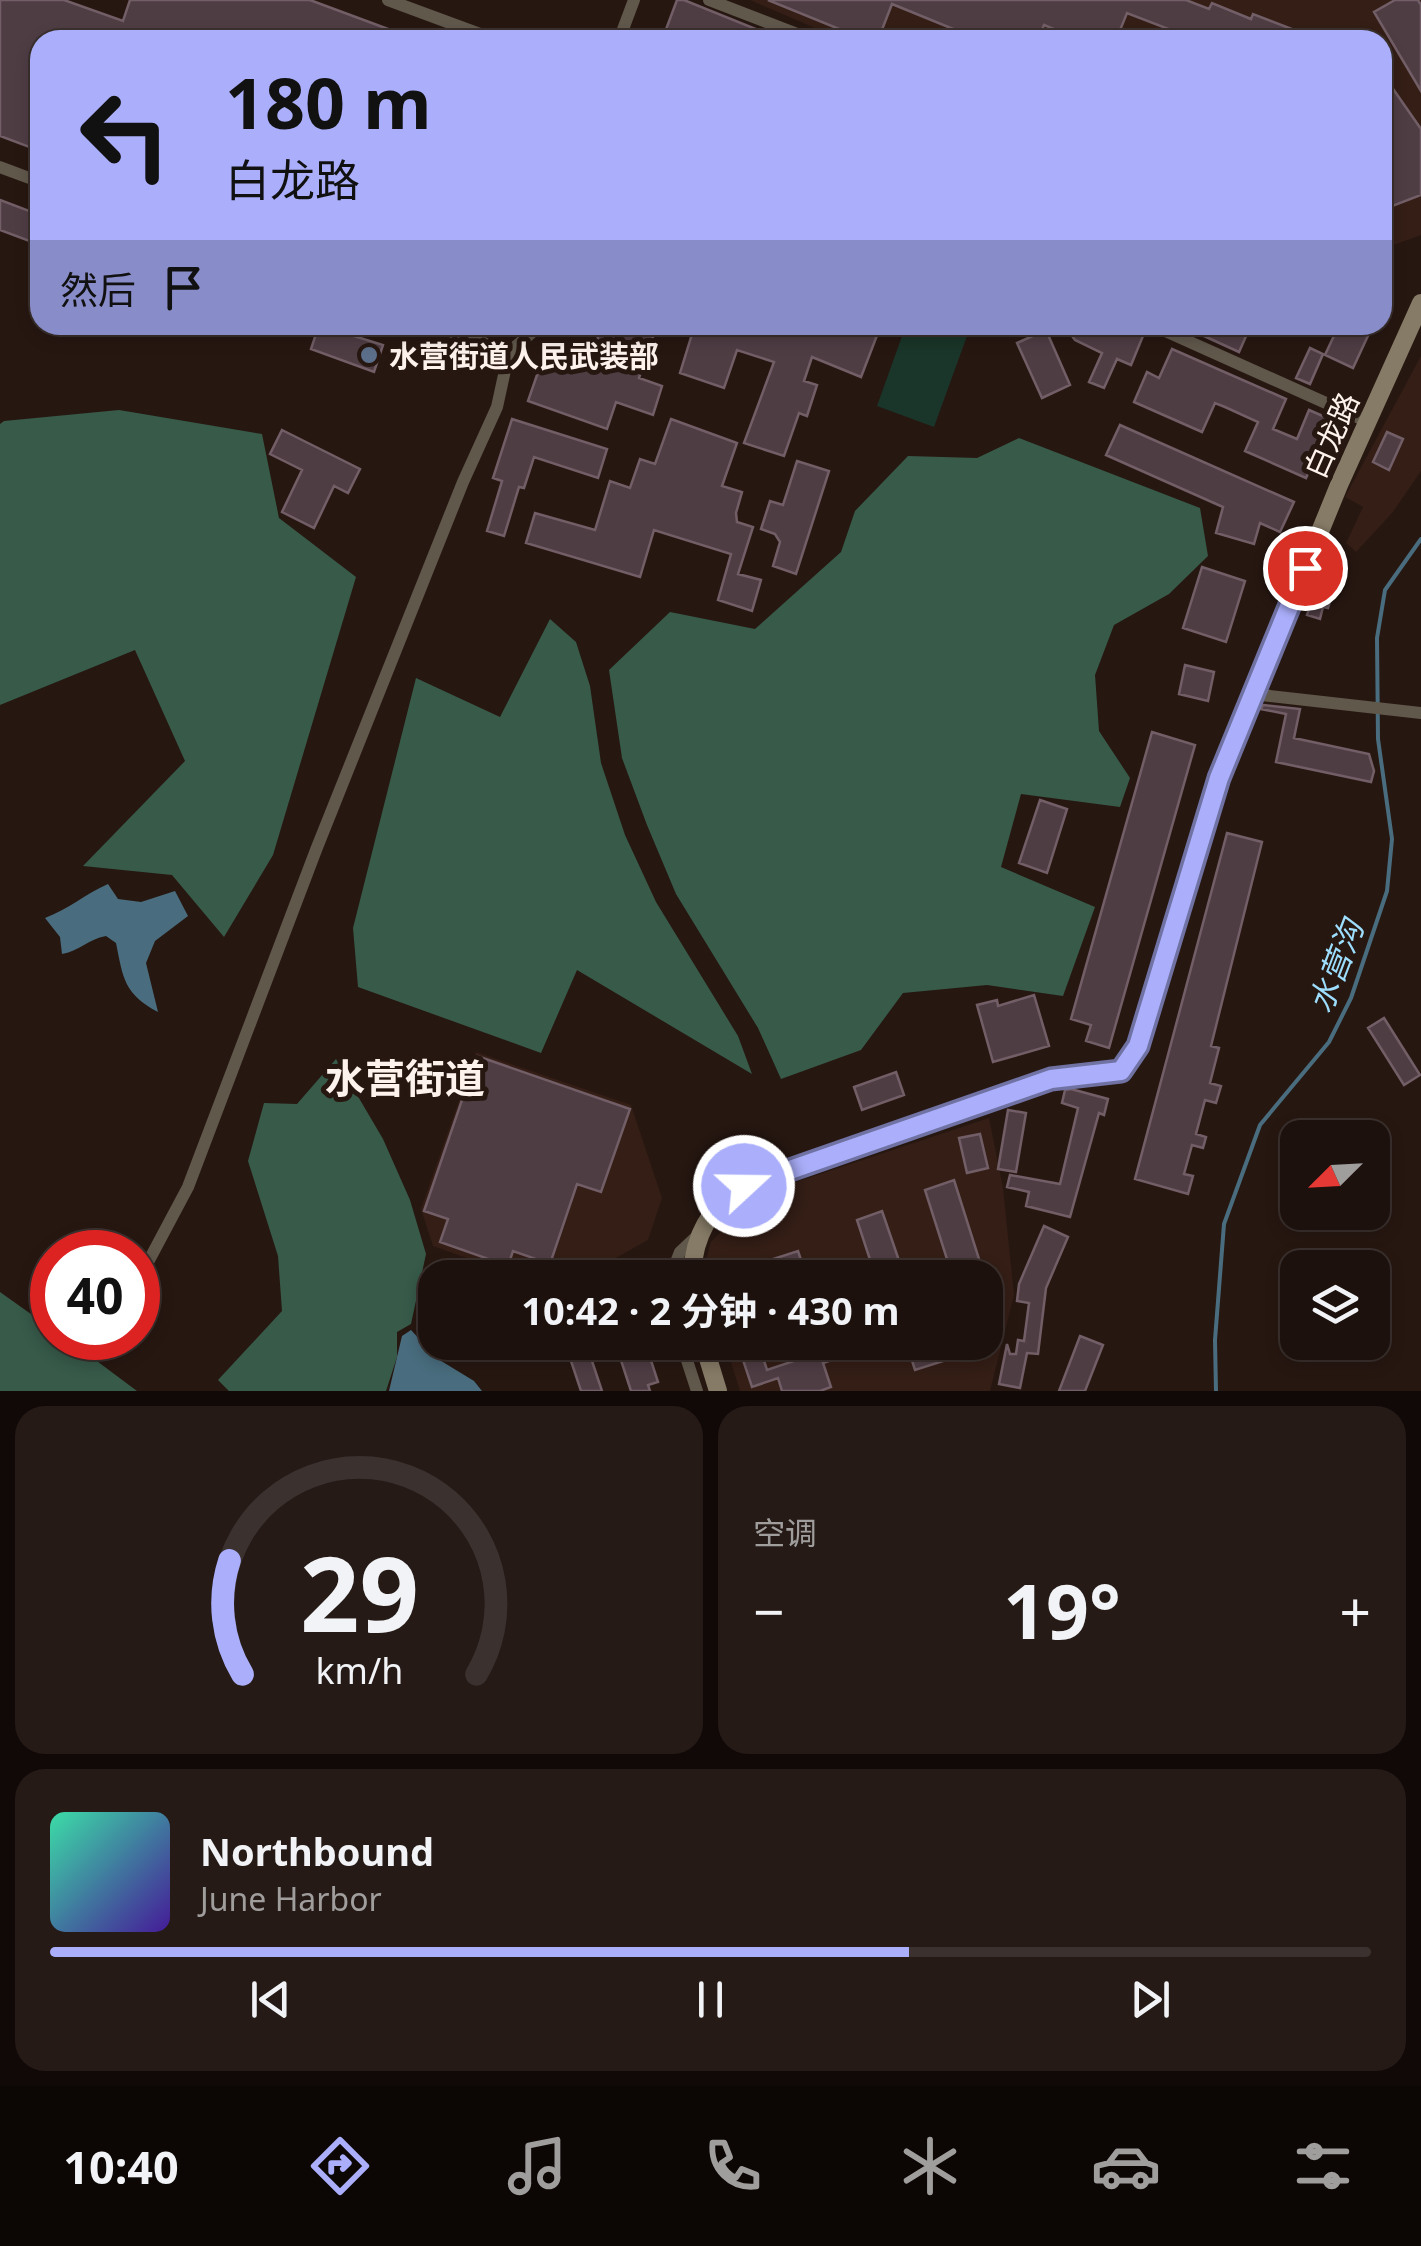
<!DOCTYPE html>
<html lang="zh">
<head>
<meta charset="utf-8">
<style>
  body { margin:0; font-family:"Noto Sans","Noto Sans SC",sans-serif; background:#251a16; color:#f1f3f6; height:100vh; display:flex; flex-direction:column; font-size:38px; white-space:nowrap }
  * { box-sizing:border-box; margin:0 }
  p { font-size:32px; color:#a09d9d }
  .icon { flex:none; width:55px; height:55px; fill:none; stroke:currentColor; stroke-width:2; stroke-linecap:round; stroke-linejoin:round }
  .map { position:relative; height:1391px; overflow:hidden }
  .side { display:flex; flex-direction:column; gap:15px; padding:15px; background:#100907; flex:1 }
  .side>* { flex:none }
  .top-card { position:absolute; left:30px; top:30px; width:1362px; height:305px; border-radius:30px; box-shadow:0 5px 15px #0003,0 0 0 2px #3b312e; background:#abaffb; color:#111; overflow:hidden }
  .needle { width:65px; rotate:246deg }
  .tools { position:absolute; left:1280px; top:1120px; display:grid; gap:20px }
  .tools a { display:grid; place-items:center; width:110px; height:110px; border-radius:20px; background:#1d110d; box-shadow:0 5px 15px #0003,0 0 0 2px #3b312e; font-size:50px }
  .speed { position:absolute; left:30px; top:1230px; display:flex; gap:20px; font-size:50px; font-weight:700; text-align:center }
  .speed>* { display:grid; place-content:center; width:130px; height:130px; border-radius:50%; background:#1d110d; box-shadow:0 5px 15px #0003,0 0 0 2px #3b312e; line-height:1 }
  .speed .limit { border:15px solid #d22; background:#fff; color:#111 }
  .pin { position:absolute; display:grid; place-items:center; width:85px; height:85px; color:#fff; margin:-42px; border:5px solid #fff; border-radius:50%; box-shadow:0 2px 10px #0007 }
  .me { position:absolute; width:110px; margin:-55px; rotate:69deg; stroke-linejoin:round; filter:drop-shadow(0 0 8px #0008) }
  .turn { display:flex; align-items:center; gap:35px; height:210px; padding:0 30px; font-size:45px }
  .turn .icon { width:130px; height:130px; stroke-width:2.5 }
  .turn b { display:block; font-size:70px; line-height:85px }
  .then { display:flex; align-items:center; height:95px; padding:0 30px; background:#0003; gap:20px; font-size:38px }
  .big { font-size:75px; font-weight:700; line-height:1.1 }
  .side .tile { flex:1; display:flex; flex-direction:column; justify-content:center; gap:15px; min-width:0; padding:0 35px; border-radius:30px; background:#251a16 }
  .side .dial { align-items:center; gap:0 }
  .dial svg { height:260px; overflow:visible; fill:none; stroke:#3b312e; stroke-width:7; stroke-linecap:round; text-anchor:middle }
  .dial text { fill:#f1f3f6; stroke:none }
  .song { display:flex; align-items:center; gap:30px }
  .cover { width:120px; height:120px; border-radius:15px; background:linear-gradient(135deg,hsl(160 70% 55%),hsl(260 70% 35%)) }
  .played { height:10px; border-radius:5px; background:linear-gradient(90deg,#abaffb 65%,#3b312e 65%) }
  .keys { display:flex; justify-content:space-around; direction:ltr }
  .heat { display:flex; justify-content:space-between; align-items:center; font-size:55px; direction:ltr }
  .side .tiles { flex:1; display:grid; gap:15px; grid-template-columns:1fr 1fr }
  .tile:last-child { grid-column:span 2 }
  .trip { position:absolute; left:418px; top:1260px; width:585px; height:100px; border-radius:30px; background:#1d110d; box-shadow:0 5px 15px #0003,0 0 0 2px #3b312e; font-weight:700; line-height:100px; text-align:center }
  .dock { display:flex; height:160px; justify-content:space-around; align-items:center; background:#0c0705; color:#a09d9d }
  .dock .icon { width:70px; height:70px }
  .dock .on { color:#abaffb }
  .dock b { font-size:45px; color:#f1f3f6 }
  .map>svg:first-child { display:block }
</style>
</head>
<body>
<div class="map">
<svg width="1421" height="1391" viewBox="0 0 1421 1391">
  <rect width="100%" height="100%" fill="#271711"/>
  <path fill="#341e16" d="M750,0H1421V235L1383,249L1382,40H843Z
    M1421,356V471L1393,512L1356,552L1346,543L1363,507L1345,497Z
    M476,1052L631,1105L662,1198L648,1240L614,1259L515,1275L433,1246L421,1209Z
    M989,1118L1003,1188L1014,1295L990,1391H740L725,1343L985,1342V1278H705L703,1270L711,1242L740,1212L787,1185Z"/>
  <path fill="#1a3529" d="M906,325H971L934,427L877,406Z"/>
  <path fill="#375a49" d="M119,410L262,434L279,518L356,577L273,855L224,937L172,875L83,866L185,761L135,650L0,705V424L4,421Z
    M1019,438L1200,508L1208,556L1169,594L1114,625L1095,675L1099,731L1130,778L1120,807L1021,794L1001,867L1095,907L1063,996L987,985L903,993L861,1050L781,1079L758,1028L676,894L647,825L622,758L609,670L670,612L755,629L841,552L855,511L908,456L977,458Z
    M550,619L576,642L590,686L601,763L625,835L656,902L738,1036L752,1074L577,970L541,1053L358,987L353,928L416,678L500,717Z
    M336,1059L383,1139L410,1200L426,1254L411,1324L397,1332V1357L386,1391H229L218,1380L282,1311L278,1256L248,1161L264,1103L297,1104Z
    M0,1292L52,1329V1338H66L137,1391H0Z"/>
  <path fill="#496d7e" d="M108,884L118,899L141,902L175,891L188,916L155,941L146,963L158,1012C124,994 123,978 116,943L106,936C88,939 80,951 62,954L60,937L45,918C69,909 85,894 108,884Z
    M411,1330L438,1359L474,1381L482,1391H389L402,1336Z"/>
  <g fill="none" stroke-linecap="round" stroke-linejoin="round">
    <path stroke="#496d7e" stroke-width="4" d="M1216,1391L1215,1340L1224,1224L1260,1125L1329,1042L1351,998L1387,891L1392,839L1378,739L1377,638L1385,590L1421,539"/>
  </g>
  <path fill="#4f3d44" stroke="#725e66" stroke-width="2.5" d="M0,0H64L123,21L130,0H310L415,39L40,40V151L0,136Z
    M677,0H684L783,40H662Z
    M768,0H1186L1209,9L1212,3L1251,19L1253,14L1297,31L1294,40H1197L1127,13L1116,40H1080L1044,25L1038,40H980L892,4L878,40H866Z
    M1395,0H1418L1421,5V91L1374,12Z
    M1382,73L1421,129V195L1382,210Z
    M0,200L40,215V245L0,230Z
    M319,325L383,345L374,372L311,349Z
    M602,325H657L639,378L662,386L653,415L616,402L607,429L528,401L547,346L590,361Z
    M672,325H881L861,377L812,357L804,381L817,385L807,416L799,413L784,456L744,443L774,362L737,350L724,388L680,373L692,334Z
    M1064,325H1118L1143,336L1131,365L1117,359L1104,388L1089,382L1102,353L1075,340Z
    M1180,325H1251L1239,352Z
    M1339,325H1373L1353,368L1325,355Z
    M1046,330L1070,385L1042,398L1017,343Z
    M1310,348L1323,354L1310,384L1296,378Z
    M1172,349L1286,399L1273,429L1297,439L1309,410L1332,420L1306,478L1245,451L1258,422L1225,407L1215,403L1202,432L1134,402L1147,372L1159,378Z
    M512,419L607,449L598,478L534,457L524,488L519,487L504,536L487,531L502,481L493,478Z
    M671,419L737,443L722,486L742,492L736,513L737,522L753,527L738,574L761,580L752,611L718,600L731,554L654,530L640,577L526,543L535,513L595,530L610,481L630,488L640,459L655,464Z
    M1120,425L1294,502L1280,532L1260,523L1254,544L1216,533L1223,507L1106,455Z
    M282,430L360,469L348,493L334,486L314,528L282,512L302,470L270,454Z
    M1387,432L1403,439L1389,470L1373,462Z
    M797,461L829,471L796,574L773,566L780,542L775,534L761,529L770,501L783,505Z
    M1202,567L1245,581L1226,642L1183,628Z
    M1317,584L1334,589L1328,608L1323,607L1320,619L1307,615Z
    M1185,665L1214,672L1208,701L1179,694Z
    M1263,705L1300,709L1294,738L1369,754L1374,771L1371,782L1276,762L1286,714L1261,709Z
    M1152,732L1195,745L1109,1048L1086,1041L1091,1025L1071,1019Z
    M1040,800L1067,809L1047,873L1019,863Z
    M1227,833L1262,842L1211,1046L1219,1048L1210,1083L1221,1086L1216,1103L1205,1100L1196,1134L1206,1137L1203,1148L1192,1145L1184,1174L1193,1176L1188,1194L1135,1179Z
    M1034,995L1049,1046L993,1062L977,1005L997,1000L998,1006Z
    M1384,1018L1420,1075L1404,1085L1368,1028Z
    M477,1056L630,1109L601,1192L577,1184L550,1264L513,1251L508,1266L440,1242L448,1219L424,1211Z
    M896,1072L904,1095L862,1110L854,1087Z
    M1071,1089L1108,1099L1104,1115L1099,1113L1070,1217L1026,1206L1029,1192L1007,1187L1010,1175L1060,1184L1078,1108L1062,1103L1065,1090Z
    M1008,1110L1026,1113L1016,1172L998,1169Z
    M980,1134L988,1168L967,1173L959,1138Z
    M954,1180L985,1278H953L925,1190Z
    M882,1211L905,1278H876L857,1220Z
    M1044,1226L1068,1237L1046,1288L1038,1354L1027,1353L1020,1388L999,1384L1007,1344L1010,1354H1016L1018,1340L1024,1341L1029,1303L1017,1301L1019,1284Z
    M798,1251L807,1278H776L770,1260Z
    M1080,1336L1103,1345L1085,1391H1059Z
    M615,1342H645L658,1382L648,1385L650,1391H631Z
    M737,1342H758L767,1370L803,1358L798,1342L878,1344L823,1363L831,1387L820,1391H782L778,1378L752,1387Z
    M906,1342H951L956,1357L915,1370Z
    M587,1346L602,1391H581L568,1352Z"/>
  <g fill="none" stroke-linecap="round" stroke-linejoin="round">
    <path stroke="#60584b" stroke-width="12" d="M388,0L496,40
      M709,0L813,40
      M619,40L634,0
      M0,167L40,182
      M433,325L509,352
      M1152,325L1366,421
      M1253,694L1421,713
      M670,1278L680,1252L698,1235
      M138,1281L188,1187L316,850L463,482L497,407L509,352L535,330L536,325
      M681,1342L697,1391"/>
    <path stroke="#867b66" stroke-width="18" d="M692,1278C693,1236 709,1208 744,1186L1051,1079L1121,1071L1138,1045L1219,779L1339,485L1421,303
      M703,1342L718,1391"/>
  </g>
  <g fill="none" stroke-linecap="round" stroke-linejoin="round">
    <defs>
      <path id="route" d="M744,1186L1051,1079L1121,1071L1138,1046L1219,778L1305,568"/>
    </defs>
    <use href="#route" stroke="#6f72a3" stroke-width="25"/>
    <use href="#route" stroke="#abaffb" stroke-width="18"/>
  </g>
  <circle fill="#5c6f8a" stroke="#271711" stroke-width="4" cx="369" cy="355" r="10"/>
  <g text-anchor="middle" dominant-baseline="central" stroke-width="10" stroke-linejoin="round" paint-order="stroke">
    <g font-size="30" font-weight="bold" fill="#fef2ed" stroke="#271711" text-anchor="start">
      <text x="389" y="355">水营街道人民武装部</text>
    </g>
    <g font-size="30" fill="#fef2ed" stroke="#271711">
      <text transform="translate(1331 435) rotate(-66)">白龙路</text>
    </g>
    <g font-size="32" font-style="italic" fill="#9ddefe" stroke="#271711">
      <text transform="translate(1335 966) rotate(-69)">水营沟</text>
    </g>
    <g font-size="40" font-weight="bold" fill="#fef2ed" stroke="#271711">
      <text x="405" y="1077">水营街道</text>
    </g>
  </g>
</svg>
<div class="tools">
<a><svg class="needle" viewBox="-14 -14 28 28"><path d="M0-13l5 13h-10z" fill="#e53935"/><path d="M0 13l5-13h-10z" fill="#a09d9d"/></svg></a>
<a><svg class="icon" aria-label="layers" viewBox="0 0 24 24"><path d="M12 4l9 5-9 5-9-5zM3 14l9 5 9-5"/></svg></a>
</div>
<div class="speed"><div class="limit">40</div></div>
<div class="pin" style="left:1305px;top:568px;background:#d93025"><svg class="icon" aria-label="arrive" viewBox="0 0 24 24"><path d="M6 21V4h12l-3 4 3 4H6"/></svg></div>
<svg class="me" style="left:744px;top:1186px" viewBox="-20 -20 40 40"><circle r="17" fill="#abaffb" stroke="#fff" stroke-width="3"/><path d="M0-11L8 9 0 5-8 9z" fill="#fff"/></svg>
<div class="trip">10:42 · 2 分钟 · 430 m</div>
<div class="top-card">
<div class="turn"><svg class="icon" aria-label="left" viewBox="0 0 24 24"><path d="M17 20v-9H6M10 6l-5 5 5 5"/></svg><div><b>180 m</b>白龙路</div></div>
<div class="then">然后<svg class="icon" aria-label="arrive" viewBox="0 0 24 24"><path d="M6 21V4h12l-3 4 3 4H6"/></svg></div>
</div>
</div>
<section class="side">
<div class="tiles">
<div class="tile dial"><svg viewBox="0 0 100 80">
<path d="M14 69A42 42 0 1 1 86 69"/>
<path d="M14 69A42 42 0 0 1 10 34" stroke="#abaffb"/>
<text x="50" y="56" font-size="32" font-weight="700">29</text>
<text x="50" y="72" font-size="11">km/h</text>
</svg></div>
<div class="tile"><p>空调</p>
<div class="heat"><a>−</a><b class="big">19°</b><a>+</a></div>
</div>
<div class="tile">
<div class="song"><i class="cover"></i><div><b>Northbound</b><p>June Harbor</p></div></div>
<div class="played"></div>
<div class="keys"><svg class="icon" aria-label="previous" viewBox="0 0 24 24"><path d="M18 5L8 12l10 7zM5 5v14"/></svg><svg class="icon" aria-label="pause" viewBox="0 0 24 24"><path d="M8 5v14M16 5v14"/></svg><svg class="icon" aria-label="next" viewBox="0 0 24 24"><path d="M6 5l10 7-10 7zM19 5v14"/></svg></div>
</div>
</div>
</section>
<nav class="dock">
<b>10:40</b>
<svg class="icon on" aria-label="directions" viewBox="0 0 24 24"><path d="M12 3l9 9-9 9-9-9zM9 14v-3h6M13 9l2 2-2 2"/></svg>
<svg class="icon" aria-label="music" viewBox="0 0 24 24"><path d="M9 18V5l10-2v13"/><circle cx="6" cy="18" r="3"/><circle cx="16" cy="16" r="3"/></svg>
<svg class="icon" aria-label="phone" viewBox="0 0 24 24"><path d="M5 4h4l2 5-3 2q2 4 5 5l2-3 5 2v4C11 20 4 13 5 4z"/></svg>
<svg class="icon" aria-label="climate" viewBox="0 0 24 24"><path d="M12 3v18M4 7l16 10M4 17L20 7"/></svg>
<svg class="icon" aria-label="car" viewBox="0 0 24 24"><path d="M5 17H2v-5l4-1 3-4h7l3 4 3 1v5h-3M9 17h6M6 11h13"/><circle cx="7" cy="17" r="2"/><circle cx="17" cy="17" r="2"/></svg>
<svg class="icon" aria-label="filters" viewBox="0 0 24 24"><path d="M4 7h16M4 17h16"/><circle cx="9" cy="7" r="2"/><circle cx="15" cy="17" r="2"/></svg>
</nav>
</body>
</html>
